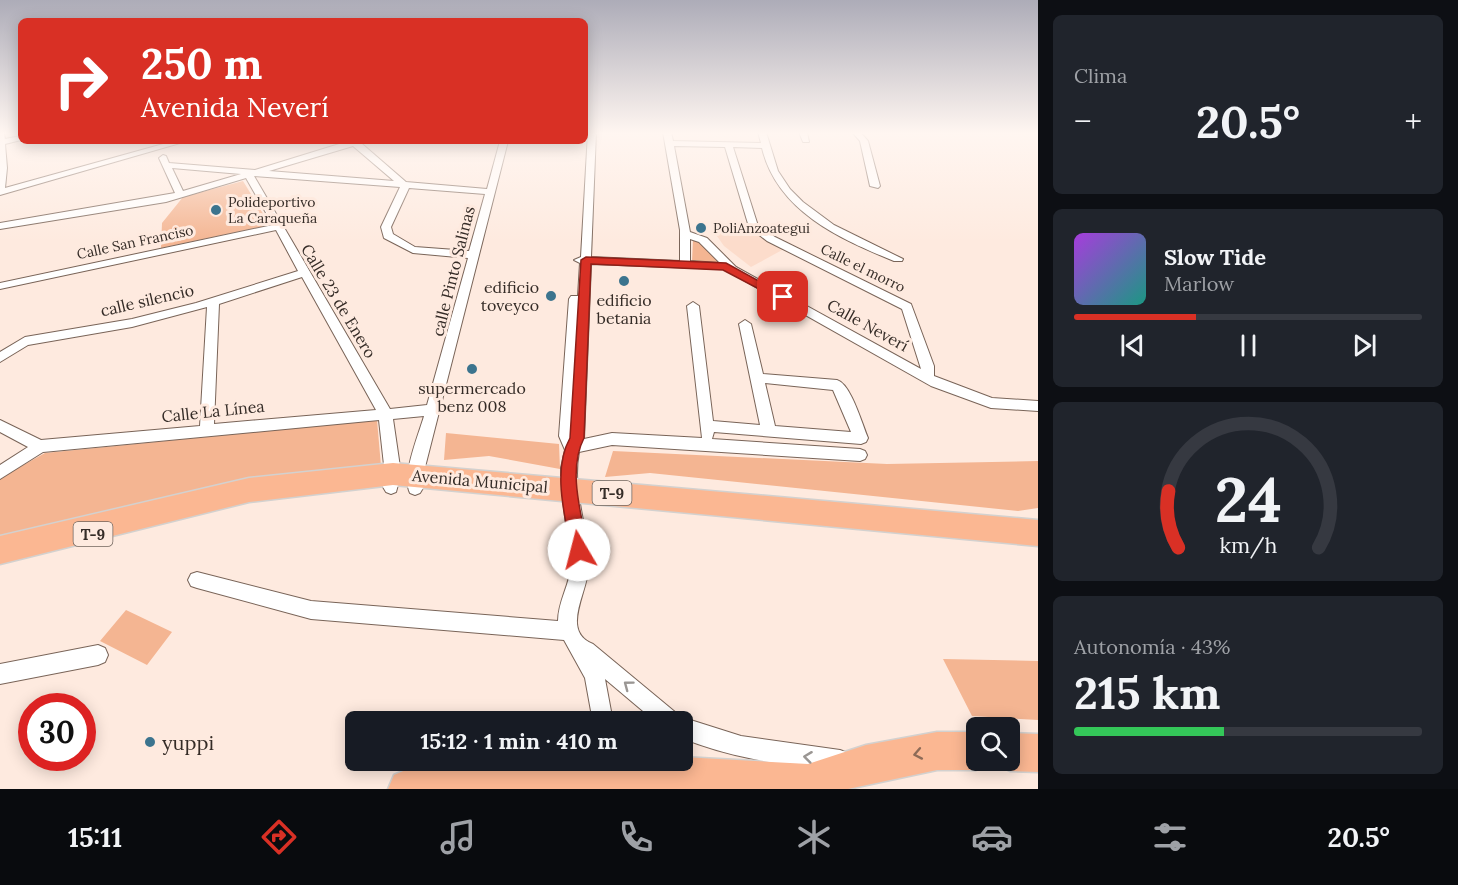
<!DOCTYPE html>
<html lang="es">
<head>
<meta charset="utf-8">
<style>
  body { margin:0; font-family:Lora,serif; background:#20242c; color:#f1f3f6; height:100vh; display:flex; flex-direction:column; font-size:22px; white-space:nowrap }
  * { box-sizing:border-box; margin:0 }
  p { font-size:20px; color:#9ea1a6 }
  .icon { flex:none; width:33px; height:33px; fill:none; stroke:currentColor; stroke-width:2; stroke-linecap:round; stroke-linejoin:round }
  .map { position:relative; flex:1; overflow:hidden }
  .details { display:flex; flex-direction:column; gap:15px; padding:15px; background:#0d0f14; width:420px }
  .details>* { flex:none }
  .guide { position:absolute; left:18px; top:18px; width:570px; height:126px; border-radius:9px; box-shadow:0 3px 15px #0003; background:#d93025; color:#fff; overflow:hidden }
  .tools { position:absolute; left:966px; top:717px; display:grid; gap:12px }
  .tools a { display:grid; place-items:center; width:54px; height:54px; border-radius:9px; background:#171b24; box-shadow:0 3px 15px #0003; font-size:30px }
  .speed { position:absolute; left:18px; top:693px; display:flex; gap:12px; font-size:30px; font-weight:700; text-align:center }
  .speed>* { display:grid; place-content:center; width:78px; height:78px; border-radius:50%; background:#171b24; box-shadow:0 3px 15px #0003; line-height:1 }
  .speed .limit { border:9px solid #d22; background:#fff; color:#111 }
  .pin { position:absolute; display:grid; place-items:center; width:51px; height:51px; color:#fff; margin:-26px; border-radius:12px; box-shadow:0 3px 9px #0006 }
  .me { position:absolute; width:66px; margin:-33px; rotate:352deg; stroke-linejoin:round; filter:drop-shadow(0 0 4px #0008) }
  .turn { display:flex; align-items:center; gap:21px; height:126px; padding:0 24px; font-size:27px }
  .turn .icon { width:78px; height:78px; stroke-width:2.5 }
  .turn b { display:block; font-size:42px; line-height:51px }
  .big { font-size:45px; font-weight:700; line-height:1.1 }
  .details .tile { flex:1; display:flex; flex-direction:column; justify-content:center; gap:9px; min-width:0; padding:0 21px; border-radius:9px; background:#20242c }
  .details .dial { align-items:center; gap:0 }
  .dial svg { height:156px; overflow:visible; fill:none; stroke:#363941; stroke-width:7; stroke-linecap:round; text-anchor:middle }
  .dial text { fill:#f1f3f6; stroke:none }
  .song { display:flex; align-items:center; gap:18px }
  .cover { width:72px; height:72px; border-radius:9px; background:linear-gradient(135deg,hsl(280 70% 55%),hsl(170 70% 35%)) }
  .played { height:6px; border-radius:3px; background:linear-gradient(90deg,#d93025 35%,#363941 35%) }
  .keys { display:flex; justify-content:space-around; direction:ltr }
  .heat { display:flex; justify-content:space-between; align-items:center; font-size:33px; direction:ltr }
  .charge { height:9px; border-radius:4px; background:linear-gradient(90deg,#34c759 43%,#363941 0) }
  .trip { position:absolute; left:345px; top:711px; width:348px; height:60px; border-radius:9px; background:#171b24; box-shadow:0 3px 15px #0003; font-weight:700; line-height:60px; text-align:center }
  .dock { display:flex; height:96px; justify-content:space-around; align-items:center; background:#090b0e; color:#9ea1a6 }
  .dock .icon { width:42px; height:42px }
  .dock .current { color:#d93025 }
  .dock b { font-size:27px; color:#f1f3f6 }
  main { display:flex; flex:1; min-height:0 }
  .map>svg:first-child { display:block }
</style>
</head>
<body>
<main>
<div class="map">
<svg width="1038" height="789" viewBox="0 0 1038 789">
  <rect width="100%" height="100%" fill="#feeadf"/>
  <path fill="#fcdccb" d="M712,229L754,231L784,249L751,267L724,246Z"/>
  <path fill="#f4b592" d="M243,181L270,225L161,248L162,223L183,197Z
    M693,240L706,243L724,263L692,262Z
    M377,420L381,466L0,540V478L45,453Z
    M446,433L559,444L560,469L489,456L444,460Z
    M613,451L887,464L1038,461V508L1018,511L650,473L605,477Z
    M126,610L172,632L147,665L100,641Z
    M943,659L1038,661V720L972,716Z"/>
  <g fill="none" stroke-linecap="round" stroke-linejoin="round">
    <defs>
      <path id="street" d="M0,132H4L5,139L21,136V140L5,144L7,168L5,188L174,141H187L0,195Z
        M588,132H596L591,257L680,261V230L663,132H671L673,141L761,143L758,132H766L778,171L790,189L803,202L834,225L903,259L902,261H894C840,239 777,211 762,148L733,147L758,226L775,237L911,304L934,366V376L992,398L1038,401V411L991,408L931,386L724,269L591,264L584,439L612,433L702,438L687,306L693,302L699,306L713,421L760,425L739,324L745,320L751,324L763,374L837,380C851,384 862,424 868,438L866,442L861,444L714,432L712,439L860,449L865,451L867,455L865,459L860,461L612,445L579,452C571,493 590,529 588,569C588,592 560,631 593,644L681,717L741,736L840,750L848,753L851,761L848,769L840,772C786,765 733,759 682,738V722H656L605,679L613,722H593L585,678L564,640L311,619L197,588L191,586L188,580L191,574L197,572L311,601L558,621C558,601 570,585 571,565L561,484V468L565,450L559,436L569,299L571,296H578L580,263L574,260L581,257ZM674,146L725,147L749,227L767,241L902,309L921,369L736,267L707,238L690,232ZM690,239L699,242L720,263L690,261ZM765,383L833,390L851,432L775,426Z
        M799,132H807L809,142H803Z
        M852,132H860L868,141L880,186L878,188L870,186L860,141Z
        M349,141H364L361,143L406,182L487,189L500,141H508L423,475V488L420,493L415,495L410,493C401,476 419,434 424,416L393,419L401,474L396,492L391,494L386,492L383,487L385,474L379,420L43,452L0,479V465L28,447L0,432V420L41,440L200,426L207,307L132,327L28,345L0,362V352L25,337L132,319L196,303L298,271L276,230L0,289V283L273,225L246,178L166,202L0,229V223L175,193L159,158L163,155L166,156L169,163L255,170ZM353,146L394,181L269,171ZM172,168L241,174L183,191ZM254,176L400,187L381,227L384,238L413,253L468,258L427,405L390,409ZM409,188L485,194L469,251L415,247L393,234L391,227ZM302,277L376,410L214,424L219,304Z
        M98,645L105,648L108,655L105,662L98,665L0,684V664Z"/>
      <path id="highway" d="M393,463L1038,520V546L393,485L249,502L0,564V536L249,478Z
        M937,732H976V760H991L989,764L976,770H937L848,789H388L394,775L408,769L534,760H682V757L808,764L866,745Z
        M1010,733L1038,734V772L1010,771L997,765L995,760H1010Z"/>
    </defs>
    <use href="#street" stroke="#796458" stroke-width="2"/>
    <use href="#highway" stroke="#d3d1cf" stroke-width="3"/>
    <use href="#street" fill="#fff" fill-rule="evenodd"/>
    <use href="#highway" fill="#fbb792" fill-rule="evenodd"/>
  </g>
  <defs><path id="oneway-chevron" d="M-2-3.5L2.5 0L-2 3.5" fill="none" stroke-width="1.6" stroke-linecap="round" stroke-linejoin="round" transform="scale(1.5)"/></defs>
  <g stroke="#9a9693">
    <use href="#oneway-chevron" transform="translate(628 685) rotate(-143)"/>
    <use href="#oneway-chevron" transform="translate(808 757) rotate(-173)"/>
  </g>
  <use stroke="#8e6b57" href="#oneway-chevron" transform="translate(918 754) rotate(169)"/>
  <linearGradient id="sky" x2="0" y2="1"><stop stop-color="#adacb8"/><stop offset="0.55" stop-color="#fff6f1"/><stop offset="1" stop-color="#fff6f1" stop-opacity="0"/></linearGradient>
  <rect width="1038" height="242" fill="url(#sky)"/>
  <path fill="#d93025" stroke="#8d1f18" stroke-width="1.5" d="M586,257L726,263L788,297L778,299L723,270L591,264L584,438C567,471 582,516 588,550L585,556L579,558L573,556L571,550C565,516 552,470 570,438L581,260Z"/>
  <g fill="#3c748e" stroke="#feeadf" stroke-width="2">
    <circle cx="216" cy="210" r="6"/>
    <circle cx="701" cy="228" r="6"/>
    <circle cx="624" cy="281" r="6"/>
    <circle cx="551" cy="296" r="6"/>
    <circle cx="472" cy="369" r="6"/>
    <circle cx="150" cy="742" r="6"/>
  </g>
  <g text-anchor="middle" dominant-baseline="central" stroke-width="6" stroke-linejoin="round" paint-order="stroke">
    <g font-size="14" fill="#352c27" stroke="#feeadf" text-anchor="start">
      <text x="228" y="202">Polideportivo<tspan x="228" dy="16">La Caraqueña</tspan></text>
      <text x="713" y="228">PoliAnzoategui</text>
    </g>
    <g font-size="14" fill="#352c27" stroke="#feeadf">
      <text transform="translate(135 242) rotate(-12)">Calle San Franciso</text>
      <text transform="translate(863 268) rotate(26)">Calle el morro</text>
    </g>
    <g fill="#feeadf" stroke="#71655e" stroke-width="1.5">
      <rect x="592.5" y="481" width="39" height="24" rx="4.5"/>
      <rect x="73.5" y="522" width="39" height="24" rx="4.5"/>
    </g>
    <g font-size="15" font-weight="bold" fill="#352c27">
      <text x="612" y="493">T-9</text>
      <text x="93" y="534">T-9</text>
    </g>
    <g font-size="16" fill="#352c27" stroke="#feeadf">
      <text transform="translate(453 271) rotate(-76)">calle Pinto Salinas</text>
      <text transform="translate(147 300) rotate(-13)">calle silencio</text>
      <text transform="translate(339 301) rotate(59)">Calle 23 de Enero</text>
      <text transform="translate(868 325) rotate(29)">Calle Neverí</text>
      <text transform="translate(213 411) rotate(-6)">Calle La Línea</text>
      <text transform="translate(480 481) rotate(5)">Avenida Municipal</text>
    </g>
    <g font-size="16" fill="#352c27" stroke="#feeadf">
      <text x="539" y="287" text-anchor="end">edificio<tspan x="539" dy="18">toveyco</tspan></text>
      <text x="624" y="300">edificio<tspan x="624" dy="18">betania</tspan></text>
      <text x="472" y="388">supermercado<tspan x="472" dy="18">benz 008</tspan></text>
    </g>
    <g font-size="20" fill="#352c27" stroke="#feeadf" text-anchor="start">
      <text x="162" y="742">yuppi</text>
    </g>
  </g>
</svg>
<div class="tools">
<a><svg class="icon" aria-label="search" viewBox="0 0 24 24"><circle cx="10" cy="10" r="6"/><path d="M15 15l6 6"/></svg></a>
</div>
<div class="speed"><div class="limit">30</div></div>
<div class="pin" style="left:783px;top:297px;background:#d93025"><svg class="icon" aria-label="arrive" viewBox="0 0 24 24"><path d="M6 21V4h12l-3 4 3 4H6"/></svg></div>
<svg class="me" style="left:579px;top:550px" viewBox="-20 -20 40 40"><circle r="19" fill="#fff"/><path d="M0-13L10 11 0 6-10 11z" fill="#d93025"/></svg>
<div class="trip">15:12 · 1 min · 410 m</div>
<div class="guide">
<div class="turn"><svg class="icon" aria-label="right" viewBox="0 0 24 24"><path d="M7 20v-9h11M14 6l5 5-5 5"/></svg><div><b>250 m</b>Avenida Neverí</div></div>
</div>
</div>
<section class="details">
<div class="tile"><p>Clima</p>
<div class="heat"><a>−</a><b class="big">20.5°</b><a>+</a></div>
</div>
<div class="tile">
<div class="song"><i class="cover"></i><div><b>Slow Tide</b><p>Marlow</p></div></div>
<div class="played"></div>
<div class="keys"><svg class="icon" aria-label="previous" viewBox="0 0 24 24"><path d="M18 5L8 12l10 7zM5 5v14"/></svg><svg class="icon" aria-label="pause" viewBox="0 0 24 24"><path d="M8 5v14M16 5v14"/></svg><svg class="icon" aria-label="next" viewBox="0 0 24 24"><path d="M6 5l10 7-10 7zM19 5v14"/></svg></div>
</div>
<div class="tile dial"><svg viewBox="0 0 100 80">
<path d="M14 69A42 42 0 1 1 86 69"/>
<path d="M14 69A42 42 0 0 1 9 40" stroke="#d93025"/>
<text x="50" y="56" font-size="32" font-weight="700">24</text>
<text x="50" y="72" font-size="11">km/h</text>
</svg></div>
<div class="tile"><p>Autonomía · 43%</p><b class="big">215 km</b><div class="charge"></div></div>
</section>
</main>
<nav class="dock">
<b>15:11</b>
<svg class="icon current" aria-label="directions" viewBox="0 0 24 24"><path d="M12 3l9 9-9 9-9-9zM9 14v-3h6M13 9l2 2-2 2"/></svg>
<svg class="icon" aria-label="music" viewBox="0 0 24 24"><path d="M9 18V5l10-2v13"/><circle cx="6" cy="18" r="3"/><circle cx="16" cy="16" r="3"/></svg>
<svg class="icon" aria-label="phone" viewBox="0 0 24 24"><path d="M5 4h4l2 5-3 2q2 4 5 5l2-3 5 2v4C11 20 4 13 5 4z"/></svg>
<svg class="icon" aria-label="climate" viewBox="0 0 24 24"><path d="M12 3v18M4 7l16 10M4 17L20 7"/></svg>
<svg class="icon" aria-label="car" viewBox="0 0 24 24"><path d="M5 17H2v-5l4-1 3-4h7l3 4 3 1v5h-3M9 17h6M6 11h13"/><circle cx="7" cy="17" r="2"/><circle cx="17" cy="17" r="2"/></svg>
<svg class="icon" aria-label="filters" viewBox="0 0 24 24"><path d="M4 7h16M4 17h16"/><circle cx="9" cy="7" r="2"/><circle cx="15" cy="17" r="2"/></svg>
<b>20.5°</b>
</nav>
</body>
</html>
